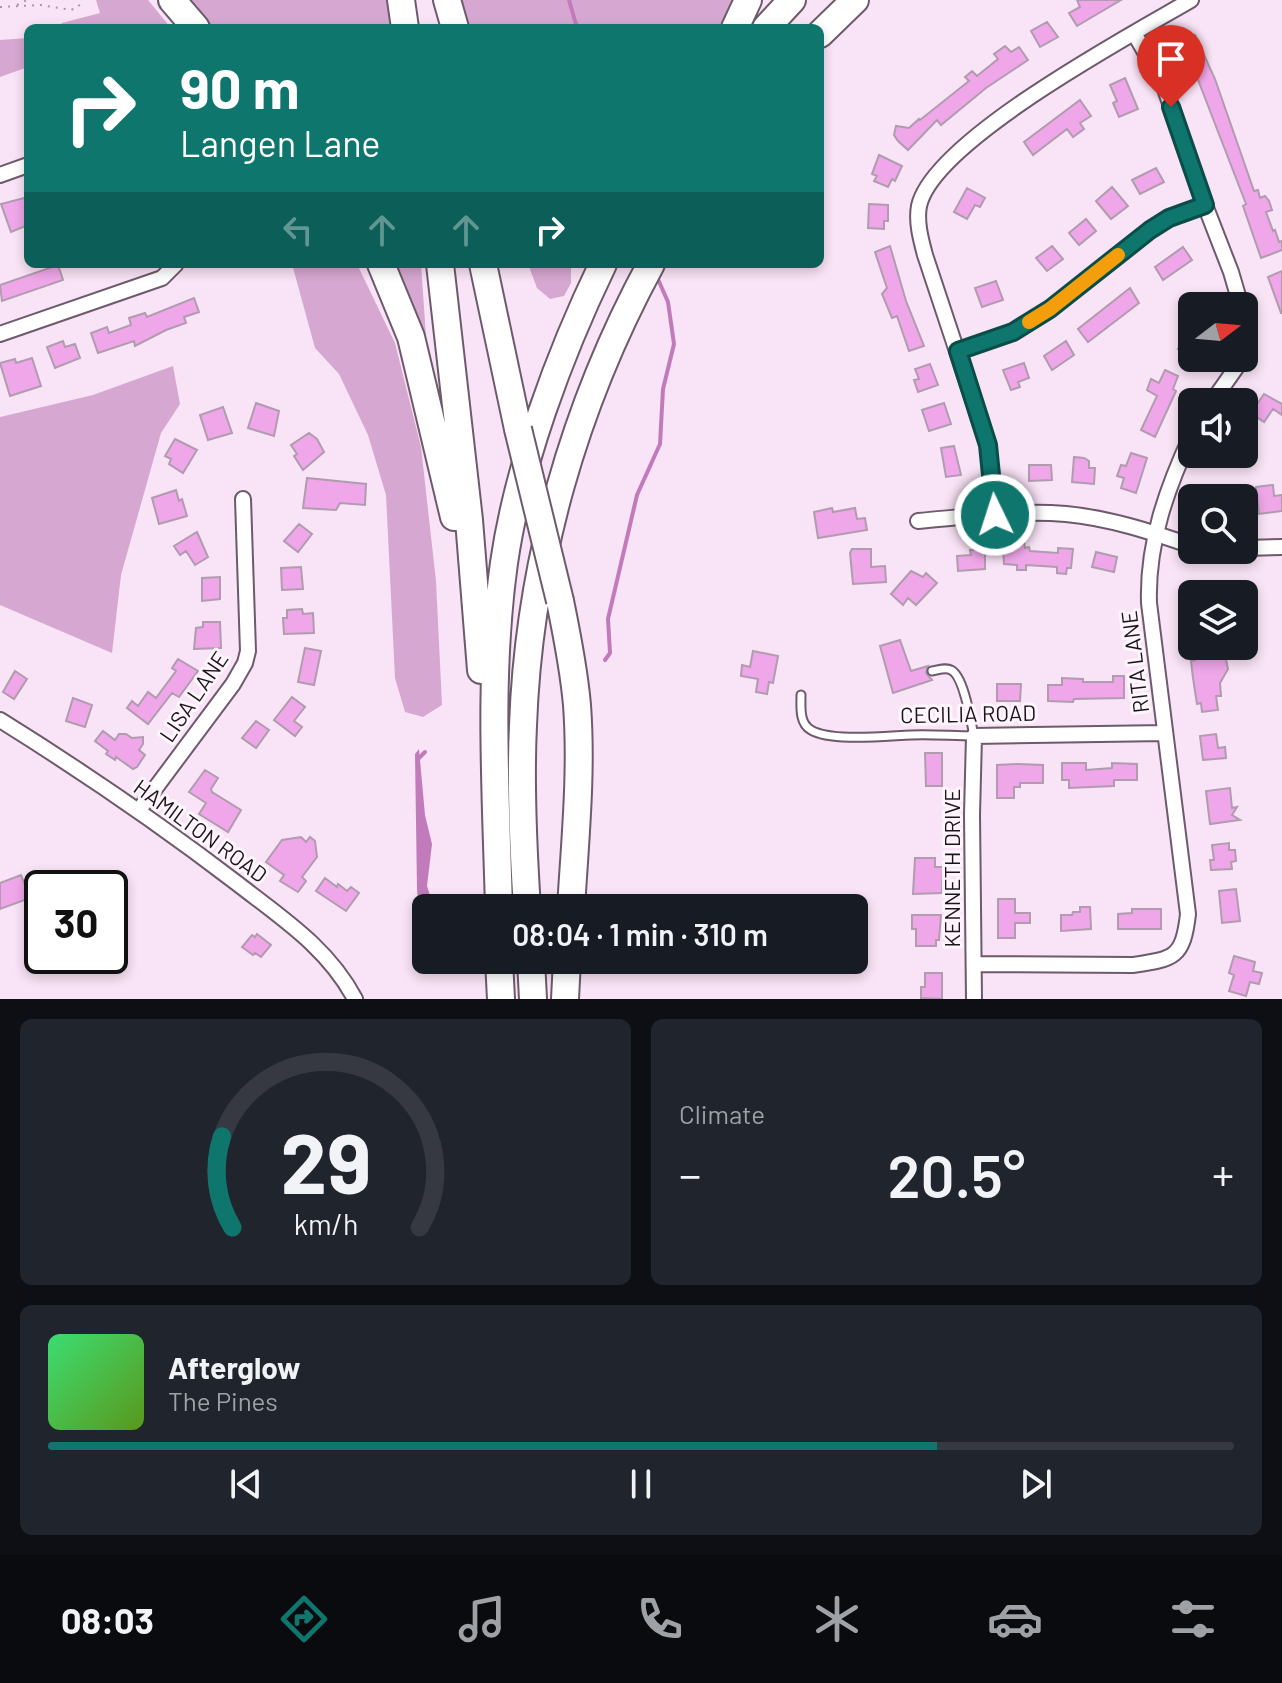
<!DOCTYPE html>
<html lang="en">
<head>
<meta charset="utf-8">
<style>
  body { margin:0; font-family:Barlow,sans-serif; background:#20242c; color:#f1f3f6; height:100vh; display:flex; flex-direction:column; font-size:30px; white-space:nowrap }
  * { box-sizing:border-box; margin:0 }
  p { font-size:26px; color:#9ea1a6 }
  .icon { flex:none; width:44px; height:44px; fill:none; stroke:currentColor; stroke-width:2; stroke-linecap:round; stroke-linejoin:round }
  .map { position:relative; height:999px; overflow:hidden }
  .details { display:flex; flex-direction:column; gap:20px; padding:20px; background:#0d0f14; flex:1 }
  .details>* { flex:none }
  .top-card { position:absolute; left:24px; top:24px; width:800px; height:244px; border-radius:12px; box-shadow:0 4px 12px #0003; background:#0f766e; color:#fff; overflow:hidden }
  .needle { width:52px; rotate:74deg }
  .fabs { position:absolute; left:1178px; top:292px; display:grid; gap:16px }
  .fabs a { display:grid; place-items:center; width:80px; height:80px; border-radius:12px; background:#171b24; box-shadow:0 4px 12px #0003; font-size:40px }
  .speed { position:absolute; left:24px; top:870px; display:flex; gap:16px; font-size:40px; font-weight:700; text-align:center }
  .speed>* { display:grid; place-content:center; width:104px; height:104px; border-radius:50%; background:#171b24; box-shadow:0 4px 12px #0003; line-height:1 }
  .speed .limit { border:4px solid #111; border-radius:12px; background:#fff; color:#111 }
  .pin { position:absolute; display:grid; place-items:center; width:68px; height:68px; color:#fff; margin:-82px -34px; border-radius:50% 50% 50% 0; rotate:-45deg; box-shadow:0 0 8px #0007 }
  .pin .icon { rotate:45deg }
  .me { position:absolute; width:88px; margin:-44px; rotate:356deg; stroke-linejoin:round; filter:drop-shadow(0 0 6px #0008) }
  .turn { display:flex; align-items:center; gap:28px; height:168px; padding:0 24px; font-size:36px }
  .turn .icon { width:104px; height:104px; stroke-width:2.5 }
  .turn b { display:block; font-size:56px; line-height:68px }
  .lanes { display:flex; align-items:center; height:76px; padding:0 24px; background:#0003; justify-content:center; gap:40px; direction:ltr }
  .lanes .off { opacity:.35 }
  .big { font-size:60px; font-weight:600; line-height:1.1 }
  .details .card { flex:1; display:flex; flex-direction:column; justify-content:center; gap:12px; min-width:0; padding:0 28px; border-radius:12px; background:#20242c }
  .details .dial { align-items:center; gap:0 }
  .dial svg { height:208px; overflow:visible; fill:none; stroke:#363941; stroke-width:7; stroke-linecap:round; text-anchor:middle }
  .dial text { fill:#f1f3f6; stroke:none }
  .song { display:flex; align-items:center; gap:24px }
  .cover { width:96px; height:96px; border-radius:12px; background:linear-gradient(135deg,hsl(140 70% 55%),hsl(90 70% 35%)) }
  .played { height:8px; border-radius:4px; background:linear-gradient(90deg,#0f766e 75%,#363941 75%) }
  .keys { display:flex; justify-content:space-around; direction:ltr }
  .heat { display:flex; justify-content:space-between; align-items:center; font-size:44px; direction:ltr }
  .details .tiles { flex:1; display:grid; gap:20px; grid-template-columns:1fr 1fr }
  .card:last-child { grid-column:span 2 }
  .trip { position:absolute; left:412px; top:894px; width:456px; height:80px; border-radius:12px; background:#171b24; box-shadow:0 4px 12px #0003; font-weight:600; line-height:80px; text-align:center }
  .tabs { display:flex; height:128px; justify-content:space-around; align-items:center; background:#090b0e; color:#9ea1a6 }
  .tabs .icon { width:56px; height:56px }
  .tabs .selected { color:#0f766e }
  .tabs b { font-size:36px; color:#f1f3f6 }
  .map>svg:first-child { display:block }
</style>
</head>
<body>
<div class="map">
<svg width="1282" height="999" viewBox="0 0 1282 999">
  <rect width="100%" height="100%" fill="#f9e3f6"/>
  <path fill="#d6a8d1" d="M96,0H148L171,28H57L62,23L100,13Z
    M187,0H390L394,28H209Z
    M456,0H740L726,28H463Z
    M28,38V67L0,77V40Z
    M292,264H357L395,343L421,447L436,581L442,705L423,717L405,712L395,678L386,495L368,435L339,374L315,348Z
    M392,264H421L427,351Z
    M528,264H571V283L564,296L550,299L537,288Z
    M173,366L180,404L161,433L121,575L112,653L0,605V417L93,395Z"/>
  <path fill="#c17bbb" d="M419,749L425,815L432,844L427,886L434,908H426V952L421,936L417,889L415,754Z"/>
  <g fill="none" stroke-linecap="round" stroke-linejoin="round">
    <path stroke="#c17bbb" stroke-width="4" d="M569,0L577,28
      M605,660L610,653L608,619L637,495L660,444L663,389L674,344L668,302L657,277
      M418,759L425,752"/>
  </g>
  <path fill="#efa7e9" stroke="#b09cae" stroke-width="2" d="M1077,0H1121L1077,26L1069,13L1080,7Z
    M1047,22L1058,37L1040,47L1031,31Z
    M1195,35L1215,79L1254,191L1258,190L1260,198L1265,196L1269,201L1272,210L1266,212L1273,231L1275,230L1279,242L1282,241V250L1261,258L1243,206L1246,204L1183,41Z
    M1005,46L1011,52L1019,47L1028,60L986,88L941,125L937,120L908,150L898,141L894,135L896,126L909,128L919,119L920,120L969,81L965,77L972,71L977,76L998,59L994,54Z
    M1125,78L1138,109L1119,117L1113,103L1117,101L1110,85Z
    M1080,100L1091,116L1080,123L1084,129L1073,137L1067,129L1033,155L1024,142Z
    M879,155L902,166L895,181L892,179L888,187L874,181L877,176L872,174Z
    M1156,168L1164,182L1140,194L1132,180Z
    M1112,187L1128,206L1111,219L1096,201Z
    M967,188L985,198L980,207L975,205L967,219L954,212Z
    M28,197V225L11,232L1,204Z
    M869,204L888,205V221H884V229L868,228Z
    M1086,219L1096,231L1079,245L1069,233Z
    M890,246L906,301L924,346L909,351L897,316L892,318L882,294L887,288L875,252Z
    M1052,246L1063,259L1047,271L1036,258Z
    M1183,247L1192,260L1163,280L1155,267Z
    M58,265L63,280L2,301L0,285Z
    M1282,271V313H1281L1268,277Z
    M996,281L1003,300L982,307L975,288Z
    M1130,288L1139,303L1088,342L1078,329Z
    M194,298L199,312L184,317L186,323L166,330L135,346L134,341L98,353L91,333L107,327L109,333L131,325L129,318L145,313L147,317Z
    M1192,311V367L1181,361L1186,352L1178,349L1183,340L1190,338L1181,314Z
    M63,341L65,347L75,344L80,358L55,368L47,347Z
    M1066,341L1074,355L1052,370L1044,356Z
    M32,358L41,386L10,396L0,363L15,359L16,363Z
    M1024,363L1029,378L1018,382L1020,387L1011,390L1003,370Z
    M930,364L938,385L918,392L914,380L919,379L915,369Z
    M1165,370L1178,376L1173,389L1176,391L1155,437L1141,430L1157,396L1147,390L1151,379L1159,383Z
    M1264,394L1282,404V415L1273,409L1264,422L1251,413Z
    M256,403L279,411L274,436L248,428Z
    M944,403L951,424L929,431L922,410Z
    M223,407L232,433L208,440L200,415Z
    M309,433L317,439L324,452L303,470L294,456L297,454L291,445Z
    M175,439L197,450L183,473L169,464L171,459L165,456Z
    M954,446L961,475L946,477L941,448Z
    M1131,453L1147,458L1136,493L1121,488L1124,478L1117,476L1121,465L1126,466Z
    M1074,457L1084,458L1089,461V468H1095L1094,484L1072,482Z
    M1029,465H1051L1052,480L1029,481Z
    M307,478L366,484L365,505L340,503L336,510L303,508Z
    M1273,485L1274,496L1282,495V511L1259,514L1256,487Z
    M176,490L179,501L182,499L187,516L159,524L152,498Z
    M832,508L833,512L855,508L857,519L865,518L867,530L818,538L814,512Z
    M299,524L312,534L298,552L284,541Z
    M197,532L208,557L195,565L186,551L180,555L174,546Z
    M1024,541L1025,548L1029,547L1030,551L1058,553V548L1073,549L1071,568H1067L1066,574L1057,573V567L1026,565V570H1017V565L1004,564L1003,548H1016V542Z
    M852,549H871V567L885,566L886,582L853,584L850,553Z
    M970,550H985V569L958,571L957,556L971,555Z
    M1096,552L1117,557L1114,572L1092,567Z
    M301,567L303,589L282,590L281,568Z
    M911,571L923,577L926,573L937,583L916,605L908,598L903,605L891,594Z
    M220,577V599L202,601V578Z
    M302,609L303,614L313,613L314,633L284,634L283,618H287V610Z
    M203,622H220L221,648L194,649L196,628L203,627Z
    M900,640L911,671L928,666L926,673L932,680L893,693L880,646Z
    M1221,646L1233,658L1226,659L1228,669L1220,683L1221,696H1216L1218,710L1202,712L1201,703L1197,704L1193,678L1191,661L1195,660L1193,647Z
    M305,648L321,651L314,685L298,682Z
    M753,651L778,656L773,683L769,682L767,694L756,692L758,679L741,676L742,665L750,667Z
    M178,659L198,671L179,697L172,693L148,724L127,708L132,701L138,706L148,692L156,698L176,671L172,668Z
    M15,671L27,679L14,699L3,692Z
    M1113,676H1124V698L1074,699L1073,702L1048,701V685H1062V678L1083,679V682H1113Z
    M997,684H1021L1020,701H997Z
    M292,697L305,707L294,721L302,727L295,736L274,720Z
    M73,698L92,705L85,727L66,721Z
    M256,721L269,730L256,748L242,738Z
    M103,731L115,740L119,734H126L132,738L143,737V744L139,750L145,755L137,767L133,769L116,757L115,760L106,754L108,751L95,741Z
    M1216,734L1218,748L1225,747L1226,758L1203,760L1200,736Z
    M925,753H942V786H926Z
    M1062,763H1086V770L1112,768V763L1137,764V780H1114V786L1069,788V780H1062Z
    M1017,764L1043,765V783H1020V787H1014V798H997V765Z
    M205,770L218,778L211,789L212,792L241,810L228,832L199,814L206,803L189,792Z
    M1230,788L1232,808L1237,807L1232,815L1240,820L1210,824L1206,791Z
    M301,837L306,842L310,837L315,841L317,857L302,877L306,881L298,892L280,881L284,875L266,862L282,840Z
    M1229,843V850H1235L1236,861L1231,862L1232,869L1211,870L1210,860H1214L1212,845Z
    M915,858H935V867H943L942,893L913,894Z
    M21,875L30,898L0,909V883Z
    M325,878L337,887L338,884L347,891L351,887L359,893L346,911L316,891Z
    M1236,889L1240,921L1222,923L1219,891Z
    M998,899H1015V913H1030V923H1015V938H998Z
    M1080,907H1090L1091,929L1061,931V915H1072L1073,912H1080Z
    M1132,909H1161V929H1118V914L1132,913Z
    M912,915H941L939,940H936V946H916V929H912Z
    M257,934L271,945L261,957L255,953L253,955L242,947L252,935L255,937Z
    M1234,956L1255,962L1253,971L1262,973L1259,984L1250,982L1246,996L1229,991L1234,975L1229,973Z
    M925,973H942V999L921,998V987H925Z"/>
  <g fill="none" stroke-linecap="round" stroke-linejoin="round">
    <defs>
      <path id="lane" d="M801,695C801,707 799,723 811,730C831,742 886,736 911,735C932,734 953,736 974,736C971,722 964,676 951,670C946,667 938,670 932,671"/>
      <path id="street" d="M1134,33L1163,83L1205,205L1231,272L1241,306
        M0,175L28,165
        M1244,317V342
        M0,334L162,278L176,264
        M958,351L1013,332L1050,309L1150,230L1169,218L1205,205
        M1212,402L1238,365L1240,358
        M995,515L988,445L925,255C921,240 916,222 919,206C933,141 1131,35 1191,0
        M918,521C966,517 1017,510 1066,514C1109,518 1152,532 1192,546
        M1244,548L1282,547
        M0,720C82,771 161,825 238,884C283,919 328,948 355,999
        M139,810L233,684L245,663L248,651L243,499
        M974,964L1133,965C1174,959 1183,958 1188,914L1149,603C1147,543 1167,488 1192,434
        M974,999L972,815L974,736L1165,733"/>
      <path id="highway" d="M172,0L196,28
        M401,0L405,28
        M447,0L455,28
        M735,28L748,0
        M766,28L792,0
        M820,34L855,0
        M381,264L411,337L454,517
        M440,264L469,520L481,670
        M483,264L518,429
        M560,601C567,635 574,670 577,705C582,772 575,841 571,908
        M499,908C496,793 488,677 504,563C518,465 560,353 603,264
        M527,908C523,847 520,786 523,725C529,563 574,406 651,264
        M499,960L501,999
        M531,960L533,999
        M565,999L567,960"/>
    </defs>
    <use href="#lane" stroke="#6d5a6b" stroke-width="11"/>
    <use href="#street" stroke="#6d5a6b" stroke-width="18"/>
    <use href="#highway" stroke="#6d5a6b" stroke-width="30"/>
    <path stroke="#a897a6" stroke-width="2" stroke-dasharray="2 6" stroke-linecap="butt" d="M17,5L27,0
      M0,7L41,5L71,10L78,7L83,0"/>
    <use href="#lane" stroke="#fff" stroke-width="7"/>
    <use href="#street" stroke="#fff" stroke-width="14"/>
    <use href="#highway" stroke="#fff" stroke-width="26"/>
    <defs>
      <path id="highway-bridge" d="M518,429L560,601"/>
    </defs>
    <use href="#highway-bridge" stroke="#6d5a6b" stroke-width="30" stroke-linecap="butt"/>
    <use href="#highway-bridge" stroke="#fff" stroke-width="26"/>
  </g>
  <g fill="none" stroke-linecap="round" stroke-linejoin="round">
    <defs>
      <path id="route" d="M995,515L988,445L958,351L1013,332L1050,309L1150,230L1169,218L1205,205L1171,107"/>
    </defs>
    <use href="#route" stroke="#0a4d48" stroke-width="20"/>
    <use href="#route" stroke="#0f766e" stroke-width="14"/>
    <path stroke="#f59e0b" stroke-width="14" d="M1029,322L1050,309L1118,255"/>
  </g>
  <g text-anchor="middle" dominant-baseline="central" stroke-width="6" stroke-linejoin="round" paint-order="stroke">
    <g font-size="22" fill="#1b141b" stroke="#fef5fd">
      <text transform="translate(1134 662) rotate(-97)">RITA LANE</text>
      <text transform="translate(193 696) rotate(-56)">LISA LANE</text>
      <text transform="translate(968 713) rotate(-1)">CECILIA ROAD</text>
      <text transform="translate(201 830) rotate(36)">HAMILTON ROAD</text>
      <text transform="translate(951 868) rotate(-90)">KENNETH DRIVE</text>
    </g>
  </g>
</svg>
<div class="fabs">
<a><svg class="needle" viewBox="-14 -14 28 28"><path d="M0-13l5 13h-10z" fill="#e53935"/><path d="M0 13l5-13h-10z" fill="#9ea1a6"/></svg></a>
<a><svg class="icon" aria-label="sound" viewBox="0 0 24 24"><path d="M4 9h4l5-4v14l-5-4H4zM17 9q2 3 0 6"/></svg></a>
<a><svg class="icon" aria-label="search" viewBox="0 0 24 24"><circle cx="10" cy="10" r="6"/><path d="M15 15l6 6"/></svg></a>
<a><svg class="icon" aria-label="layers" viewBox="0 0 24 24"><path d="M12 4l9 5-9 5-9-5zM3 14l9 5 9-5"/></svg></a>
</div>
<div class="speed"><div class="limit">30</div></div>
<div class="pin" style="left:1171px;top:107px;background:#d93025"><svg class="icon" aria-label="arrive" viewBox="0 0 24 24"><path d="M6 21V4h12l-3 4 3 4H6"/></svg></div>
<svg class="me" style="left:995px;top:515px" viewBox="-20 -20 40 40"><circle r="17" fill="#0f766e" stroke="#fff" stroke-width="3"/><path d="M0-11L8 9 0 5-8 9z" fill="#fff"/></svg>
<div class="trip">08:04 · 1 min · 310 m</div>
<div class="top-card">
<div class="turn"><svg class="icon" aria-label="right" viewBox="0 0 24 24"><path d="M7 20v-9h11M14 6l5 5-5 5"/></svg><div><b>90 m</b>Langen Lane</div></div>
<div class="lanes"><svg class="icon off" aria-label="left" viewBox="0 0 24 24"><path d="M17 20v-9H6M10 6l-5 5 5 5"/></svg><svg class="icon off" aria-label="ahead" viewBox="0 0 24 24"><path d="M12 20V5M6 11l6-6 6 6"/></svg><svg class="icon off" aria-label="ahead" viewBox="0 0 24 24"><path d="M12 20V5M6 11l6-6 6 6"/></svg><svg class="icon" aria-label="right" viewBox="0 0 24 24"><path d="M7 20v-9h11M14 6l5 5-5 5"/></svg></div>
</div>
</div>
<section class="details">
<div class="tiles">
<div class="card dial"><svg viewBox="0 0 100 80">
<path d="M14 69A42 42 0 1 1 86 69"/>
<path d="M14 69A42 42 0 0 1 10 34" stroke="#0f766e"/>
<text x="50" y="56" font-size="32" font-weight="700">29</text>
<text x="50" y="72" font-size="11">km/h</text>
</svg></div>
<div class="card"><p>Climate</p>
<div class="heat"><a>−</a><b class="big">20.5°</b><a>+</a></div>
</div>
<div class="card">
<div class="song"><i class="cover"></i><div><b>Afterglow</b><p>The Pines</p></div></div>
<div class="played"></div>
<div class="keys"><svg class="icon" aria-label="previous" viewBox="0 0 24 24"><path d="M18 5L8 12l10 7zM5 5v14"/></svg><svg class="icon" aria-label="pause" viewBox="0 0 24 24"><path d="M8 5v14M16 5v14"/></svg><svg class="icon" aria-label="next" viewBox="0 0 24 24"><path d="M6 5l10 7-10 7zM19 5v14"/></svg></div>
</div>
</div>
</section>
<nav class="tabs">
<b>08:03</b>
<svg class="icon selected" aria-label="directions" viewBox="0 0 24 24"><path d="M12 3l9 9-9 9-9-9zM9 14v-3h6M13 9l2 2-2 2"/></svg>
<svg class="icon" aria-label="music" viewBox="0 0 24 24"><path d="M9 18V5l10-2v13"/><circle cx="6" cy="18" r="3"/><circle cx="16" cy="16" r="3"/></svg>
<svg class="icon" aria-label="phone" viewBox="0 0 24 24"><path d="M5 4h4l2 5-3 2q2 4 5 5l2-3 5 2v4C11 20 4 13 5 4z"/></svg>
<svg class="icon" aria-label="climate" viewBox="0 0 24 24"><path d="M12 3v18M4 7l16 10M4 17L20 7"/></svg>
<svg class="icon" aria-label="car" viewBox="0 0 24 24"><path d="M5 17H2v-5l4-1 3-4h7l3 4 3 1v5h-3M9 17h6M6 11h13"/><circle cx="7" cy="17" r="2"/><circle cx="17" cy="17" r="2"/></svg>
<svg class="icon" aria-label="filters" viewBox="0 0 24 24"><path d="M4 7h16M4 17h16"/><circle cx="9" cy="7" r="2"/><circle cx="15" cy="17" r="2"/></svg>
</nav>
</body>
</html>
